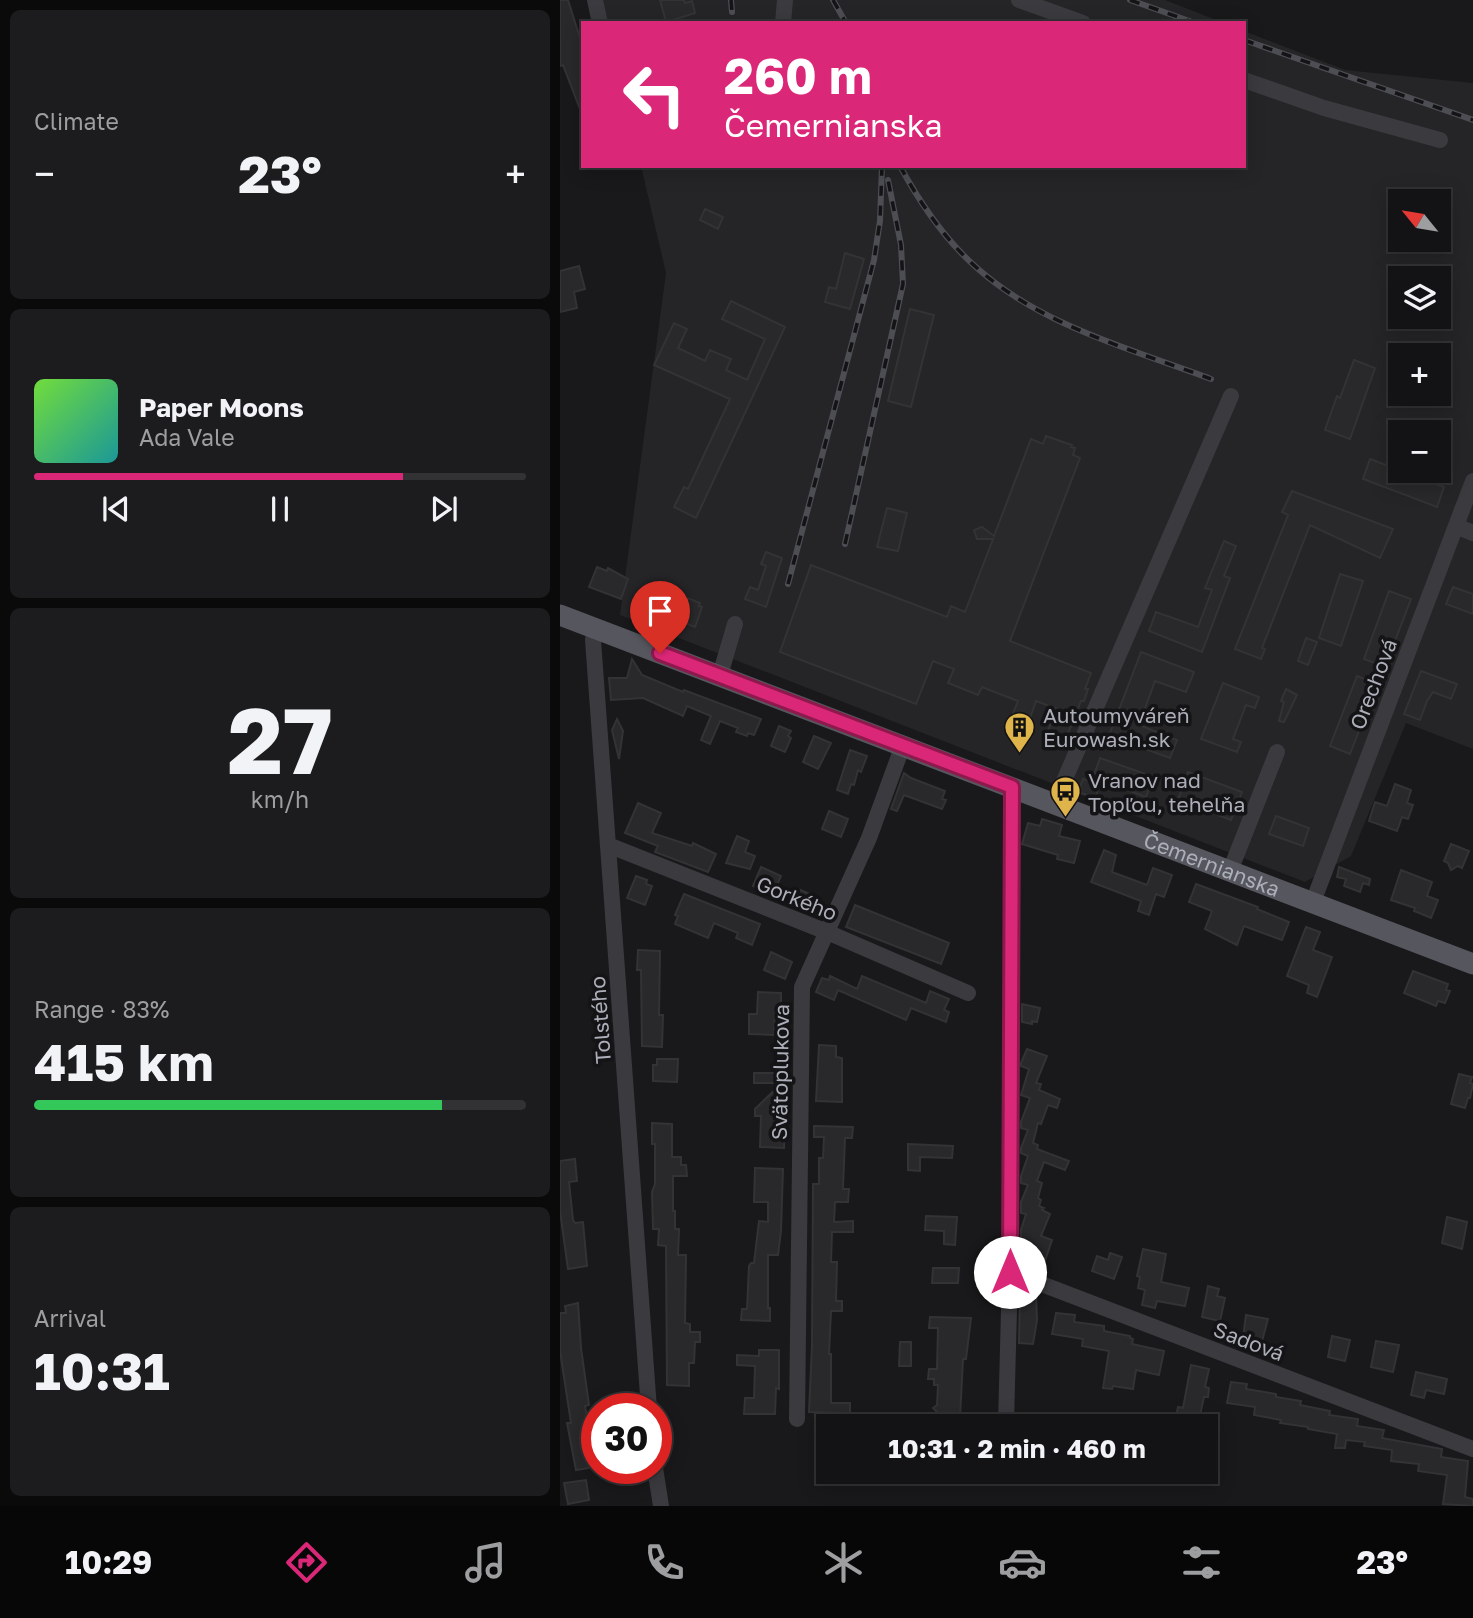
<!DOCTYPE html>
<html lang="en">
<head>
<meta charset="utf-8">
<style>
  body { margin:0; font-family:"Golos Text",sans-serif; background:#1c1b1d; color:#f1f3f6; height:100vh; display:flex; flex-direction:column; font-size:26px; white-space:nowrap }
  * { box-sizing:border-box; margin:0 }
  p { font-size:23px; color:#9d9ea0 }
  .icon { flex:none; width:38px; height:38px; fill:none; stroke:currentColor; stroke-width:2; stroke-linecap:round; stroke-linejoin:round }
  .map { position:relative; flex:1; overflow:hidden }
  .drawer { display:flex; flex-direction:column; gap:10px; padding:10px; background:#0a0a0b; width:560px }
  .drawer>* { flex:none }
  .hud { position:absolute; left:21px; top:21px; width:665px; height:147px; border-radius:0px; box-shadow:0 4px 18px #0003,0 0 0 2px #323234; background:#db2777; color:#fff; overflow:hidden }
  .needle { width:46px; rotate:300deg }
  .buttons { position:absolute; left:828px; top:189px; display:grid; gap:14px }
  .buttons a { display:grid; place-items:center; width:63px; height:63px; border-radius:0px; background:#131214; box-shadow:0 4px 18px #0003,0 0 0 2px #323234; font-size:35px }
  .speed { position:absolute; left:21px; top:1393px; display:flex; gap:14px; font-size:35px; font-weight:700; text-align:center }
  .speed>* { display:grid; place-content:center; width:91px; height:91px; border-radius:50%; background:#131214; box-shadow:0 4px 18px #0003,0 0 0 2px #323234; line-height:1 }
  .speed .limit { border:10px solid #d22; background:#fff; color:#111 }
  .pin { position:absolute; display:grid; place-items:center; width:60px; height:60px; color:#fff; margin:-72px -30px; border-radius:50% 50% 50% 0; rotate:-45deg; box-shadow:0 0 7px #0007 }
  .pin .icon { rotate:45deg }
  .me { position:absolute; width:77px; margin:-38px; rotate:0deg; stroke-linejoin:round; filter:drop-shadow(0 0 5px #0008) }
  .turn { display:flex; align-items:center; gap:24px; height:147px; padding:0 28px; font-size:32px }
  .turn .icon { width:91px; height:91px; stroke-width:2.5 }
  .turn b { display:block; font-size:49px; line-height:60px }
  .big { font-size:52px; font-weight:700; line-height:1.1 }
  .drawer .tile { flex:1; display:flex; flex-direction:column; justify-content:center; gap:10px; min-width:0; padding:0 24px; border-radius:10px; background:#1c1b1d }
  .drawer .dial { align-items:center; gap:0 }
  .dial b { font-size:91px; line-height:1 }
  .song { display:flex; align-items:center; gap:21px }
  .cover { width:84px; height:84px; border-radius:10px; background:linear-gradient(135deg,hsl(100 70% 55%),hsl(180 70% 35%)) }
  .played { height:7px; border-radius:4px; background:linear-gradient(90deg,#db2777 75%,#323234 75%) }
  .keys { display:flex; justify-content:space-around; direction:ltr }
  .heat { display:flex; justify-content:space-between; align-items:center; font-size:38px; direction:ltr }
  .charge { height:10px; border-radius:5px; background:linear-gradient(90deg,#34c759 83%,#323234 0) }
  .trip { position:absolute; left:256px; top:1414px; width:402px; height:70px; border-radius:0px; background:#131214; box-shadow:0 4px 18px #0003,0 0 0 2px #323234; font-weight:700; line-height:70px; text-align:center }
  .menu { display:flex; height:112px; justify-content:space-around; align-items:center; background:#080708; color:#9d9ea0 }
  .menu .icon { width:49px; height:49px }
  .menu .on { color:#db2777 }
  .menu b { font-size:32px; color:#f1f3f6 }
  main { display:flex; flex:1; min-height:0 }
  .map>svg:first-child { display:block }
</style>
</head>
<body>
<main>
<section class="drawer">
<div class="tile"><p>Climate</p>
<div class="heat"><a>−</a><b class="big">23°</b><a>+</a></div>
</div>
<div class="tile">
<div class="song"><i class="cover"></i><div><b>Paper Moons</b><p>Ada Vale</p></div></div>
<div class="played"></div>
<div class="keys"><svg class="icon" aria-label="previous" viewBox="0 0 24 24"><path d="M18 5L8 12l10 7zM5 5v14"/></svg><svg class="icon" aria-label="pause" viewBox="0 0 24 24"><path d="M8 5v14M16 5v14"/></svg><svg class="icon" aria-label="next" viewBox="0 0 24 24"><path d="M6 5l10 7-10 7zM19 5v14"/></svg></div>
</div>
<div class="tile dial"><b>27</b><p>km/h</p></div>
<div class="tile"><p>Range · 83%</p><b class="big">415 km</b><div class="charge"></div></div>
<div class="tile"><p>Arrival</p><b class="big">10:31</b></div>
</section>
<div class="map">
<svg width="913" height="1506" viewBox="0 0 913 1506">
  <rect width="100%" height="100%" fill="#19181a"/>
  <path fill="#252527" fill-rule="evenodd" d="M43,0H605L664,23H48Z
    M684,31L785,70L913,83V749L846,723L791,856L745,882L60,615L106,273L81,166H684ZM840,201H878V240H840ZM840,278H878V317H840ZM840,355H878V394H840ZM840,432H878V471H840Z"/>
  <path fill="#29292b" stroke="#333336" stroke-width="2" d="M0,0H8L23,48V117L3,65L0,66Z
    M100,0H124L125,3L132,1L135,13L106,22Z
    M145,209L163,217L158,229L140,220Z
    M285,253L304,259L290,309L265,302L269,287L276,289Z
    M19,266L25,289L14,292L17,308L0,312V271Z
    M171,301L225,327L136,518L114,507L124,487L128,489L170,399L94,365L114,323L127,329L118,348L145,361L150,350L171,359L166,370L187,380L205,339L162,319Z
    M350,309L374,315L351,407L328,401Z
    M794,360L815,368L790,439L765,430L777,396L780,398Z
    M486,436L512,445L511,447L515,448L513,455L520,458L450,641L531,673L525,689H528L524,701H521L505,741L486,734L498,709L476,701L467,727L450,721L458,701L422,687L418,695L388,683L394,669L373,661L356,704L220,652L251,565L387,617L391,606L405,612L433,539H417L414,530L422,527L434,536L471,439L483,444Z
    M810,459L884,487L877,507L803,479Z
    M732,491L833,529L820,558L750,525L702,648L705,649L701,659L675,649L728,515L722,512Z
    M327,508L347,513L338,551L317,547Z
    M664,541L676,546L664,576L670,578L642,652L589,631L596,612L638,627L652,590L645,588Z
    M206,552L222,558L206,607L185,599L190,587L198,590L206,566L201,564Z
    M37,567L47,571L48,568L68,579L61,599L29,587Z
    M780,574L803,581L781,646L759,638Z
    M86,585L127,601L128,598L140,603L139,606L142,607L135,627L78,605Z
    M893,587L913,594V614L886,604Z
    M829,591L851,599L825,667L804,659Z
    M746,638L757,642L748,665L738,661Z
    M581,652L634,672L626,692L595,681L579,725L617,740L610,758L549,736Z
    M72,659L82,675L123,692L124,690L201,719L194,735L188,733L187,736L176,732L178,728L160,721L150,744L141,740L151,716L127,706L123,716L83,698L51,700L49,678H67Z
    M861,671L897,684L891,699L873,692L867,701L860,720L844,714Z
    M797,676L817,684L790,754L770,746Z
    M663,683L699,697L695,708L686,705L673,739L681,742L677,752L641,739Z
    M726,689L737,695L724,722L719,721L724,702L721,701Z
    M57,719L63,731L59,759L52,730Z
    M219,726L231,731L228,736L231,738L225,752L211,746Z
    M254,736L271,743L258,769L243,762Z
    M290,750L307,756L301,772L298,770L294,785L291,784L288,794L277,790Z
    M540,758L594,777L586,797L533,778Z
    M628,772L682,792L671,820L618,800Z
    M344,773L351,778L385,791L382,799L386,800L382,809L344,795L337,811L331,809Z
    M523,779L540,785L535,798L518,792Z
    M835,784L851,790L847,803L853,805L848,819L842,817L837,831L809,821L815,802L827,806Z
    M78,803L101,813L92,833L132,846L133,843L156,854L148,872L95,852L98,846L65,833Z
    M269,811L288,819L281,837L262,829Z
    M716,816L749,828L743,846L709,834Z
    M482,819L502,825L499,836L520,841L514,863L497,859L498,855L462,844L468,823L480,826Z
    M177,836L189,841L185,852L195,856L190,869L166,863Z
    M891,844L909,851L902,868L898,866L891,870L888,863L884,861Z
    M544,850L556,855L552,872L587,885L593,868L612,875L604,897L596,894L589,915L578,911L581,901L531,882Z
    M201,867L221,876L213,894L193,886Z
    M779,867L810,879L809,885L803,883L800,892L784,886L786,879L777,877Z
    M841,870L872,882L867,896L878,900L871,918L854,911L855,908L831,900Z
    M76,876L87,880L86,884L92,886L85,905L67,898Z
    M636,884L698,907L697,909L729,922L722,940L684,926L677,945L645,929L652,911L629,902Z
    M238,889L257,897L251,911L231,903Z
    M124,894L200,924L192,945L176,938L178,933L154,923L148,938L115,924L118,916L115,915Z
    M295,905L389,943L381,964L286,927Z
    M746,927L760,932L753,950L772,957L757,997L747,993L749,985L727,976Z
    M78,950L100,951L99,1015H103L102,1047L82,1046L81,970H77Z
    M211,952L232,962L225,979L204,970Z
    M853,971L888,984L886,990L890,991L885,1003L878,1001L876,1006L844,993Z
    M270,976L297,989L302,976L366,1003L370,991L389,999L384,1010L389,1012L386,1022L351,1008L346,1020L278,990L274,1000L256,992L262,978L269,980Z
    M198,992L221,993V1011H215L214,1035L189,1034V1014H197Z
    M462,1004L480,1008L477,1022L472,1021V1024L462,1022Z
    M259,1045L276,1046V1057L282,1058V1102L256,1101Z
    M467,1049L487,1056L476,1083L481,1084L479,1090L500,1099L497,1108L488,1105L481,1124L478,1123L473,1143L478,1145L477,1149L509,1161L505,1170L484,1162L477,1181L482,1183L478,1198L481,1200L479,1206L484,1208L482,1210L490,1214L481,1236L492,1240L481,1273L461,1265L466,1244L461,1242V1230L466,1214L461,1213V1202L468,1185L461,1183V1176L468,1156L461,1153V1148L468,1130L461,1128V1122L470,1098L461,1095L469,1069L461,1066V1063Z
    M97,1059H118L117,1082L93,1081V1065H97Z
    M194,1073H227L224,1148L200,1147L201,1116H195V1109L222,1083H194Z
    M899,1074L912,1077L910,1083L913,1084L910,1098H908L905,1108L891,1104Z
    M92,1123L112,1124V1157H121V1165H126L127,1176H113V1211H115V1229H119L118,1255H126L125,1323L130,1324V1332H140V1342H135L134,1363H129V1386L107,1385L106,1246L98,1245L99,1229H93L92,1192L95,1184V1144H92Z
    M254,1126L293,1127L292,1138H285L283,1189H289L288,1202H275L274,1222L293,1221V1232H272L271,1262H277L276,1301H282V1311H271L269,1354H271V1403H290V1413L249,1412L252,1345L253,1184H259V1158H263L264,1137H254Z
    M348,1144L393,1146L392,1158L360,1157V1171L348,1170Z
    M15,1159L17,1181L9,1182L13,1220L15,1223L23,1222L27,1266L8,1269L0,1211V1161Z
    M195,1168L223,1169L221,1231L218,1255H208V1308H210V1321L181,1320L182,1309H187L189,1266L191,1263H194L199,1221L208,1222V1202H194Z
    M366,1216L397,1217L395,1245L384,1244V1231L365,1230Z
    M887,1217L907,1222L902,1249L882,1243Z
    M583,1249L606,1254L601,1282L629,1288L625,1306L597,1301L595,1308L582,1305L585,1290L578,1288L580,1277L577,1276Z
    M550,1253L562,1257L554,1279L532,1271L537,1256L548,1260Z
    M373,1268H399L398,1283H372Z
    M648,1286L659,1289L657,1296L665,1298L660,1321L642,1317Z
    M460,1293H476L477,1320L473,1344L459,1343Z
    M18,1303L21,1348L29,1405L25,1406L35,1467L16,1470L7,1423H11L0,1351V1313H6L5,1306Z
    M496,1313L515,1315L514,1322L544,1326V1331L570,1336V1338L573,1339L572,1344L604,1351L599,1375L576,1370L573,1389L553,1386L552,1389L543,1388L549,1351L522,1346L523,1339L492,1334Z
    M686,1315L708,1319L702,1341L683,1337Z
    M370,1317L411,1318L406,1359H403L400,1417H376L377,1412L373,1408L377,1405L378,1385H374V1379H368L369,1369H377L378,1328H369Z
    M772,1336L790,1340L785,1361L768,1357Z
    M816,1341L839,1345L833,1372L811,1367Z
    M340,1342H351V1366H339Z
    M199,1350H219V1389L216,1388L215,1414H184L185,1398H194L195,1366L177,1365V1355L199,1356Z
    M631,1365L649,1369L645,1387L649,1388L648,1397H644L639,1420L616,1417L618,1407L623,1408Z
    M856,1372L887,1379L884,1394L866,1390L864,1398L851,1395Z
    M671,1382L687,1384L686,1389L716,1394V1397L741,1401L740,1405L770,1411L769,1415L798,1419L797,1426L824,1430L822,1438L882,1449L881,1457L908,1461L905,1497L913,1499V1506L883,1504L887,1475L858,1471L859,1464L831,1461L832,1450L804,1446L805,1442L786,1440L785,1448H775L777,1434L748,1429V1427L720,1423L721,1420L694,1415L695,1407L667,1403Z
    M26,1480L29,1500L8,1504L4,1483Z"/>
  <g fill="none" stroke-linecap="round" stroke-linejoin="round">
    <path stroke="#3a3a3f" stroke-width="16" d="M35,0L40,23
      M459,0L523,23
      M223,23L225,0
      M684,80L764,108L880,140
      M896,526L913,533
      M35,629L33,640L89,1409
      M160,675L175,624
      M494,804L671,396
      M48,845L267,932L408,993
      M670,871L717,752
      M753,902L913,481
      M450,1272L913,1449
      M237,1419L242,987L309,838L343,745
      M446,1423L450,1272L452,787
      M95,1468L101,1506"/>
    <path stroke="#56575e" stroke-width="21" id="s1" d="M0,615L913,964"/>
    <defs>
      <path id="rail" d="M171,0L172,12
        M273,0L286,23
        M570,0L635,23
        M684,40L913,120
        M340,166C360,203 385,240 417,268C482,326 571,349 651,379
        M285,544L343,284L341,245L328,180
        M228,584L314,260L320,221L322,166"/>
    </defs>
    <use href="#rail" stroke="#4d4e54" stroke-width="6"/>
    <use href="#rail" stroke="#141315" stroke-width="3.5" stroke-dasharray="10" stroke-linecap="butt"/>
  </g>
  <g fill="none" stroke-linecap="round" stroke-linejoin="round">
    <defs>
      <path id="route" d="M100,653L452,787L450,1272"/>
    </defs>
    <use href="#route" stroke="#8e194d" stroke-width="18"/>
    <use href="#route" stroke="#db2777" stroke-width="12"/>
  </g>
  <defs>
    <symbol id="building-pin" viewBox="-11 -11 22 30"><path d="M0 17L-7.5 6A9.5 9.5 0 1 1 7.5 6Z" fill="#dfb54b" stroke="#141315"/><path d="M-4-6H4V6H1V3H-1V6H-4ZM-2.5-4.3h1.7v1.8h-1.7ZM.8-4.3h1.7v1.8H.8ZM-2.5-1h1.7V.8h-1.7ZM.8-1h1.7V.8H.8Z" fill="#111"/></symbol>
    <symbol id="bus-pin" viewBox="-11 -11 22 30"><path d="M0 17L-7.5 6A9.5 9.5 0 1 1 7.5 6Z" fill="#dfb54b" stroke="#141315"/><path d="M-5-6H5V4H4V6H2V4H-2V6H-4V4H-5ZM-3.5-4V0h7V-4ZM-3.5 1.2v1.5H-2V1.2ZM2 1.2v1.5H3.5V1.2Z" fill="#111"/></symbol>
  </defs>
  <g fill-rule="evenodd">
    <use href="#building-pin" x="442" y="710" width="35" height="47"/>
    <use href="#bus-pin" x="488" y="774" width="35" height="47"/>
  </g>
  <g text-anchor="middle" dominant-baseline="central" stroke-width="7" stroke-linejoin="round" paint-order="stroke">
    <g font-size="21" fill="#acafb9" stroke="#141315">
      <text transform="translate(813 684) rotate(-69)">Orechová</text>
      <text stroke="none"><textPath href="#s1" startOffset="698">Čemernianska</textPath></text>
      <text transform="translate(237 898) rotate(22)">Gorkého</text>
      <text transform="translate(40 1020) rotate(-94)">Tolstého</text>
      <text transform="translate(220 1072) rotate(-89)">Svätoplukova</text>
      <text transform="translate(689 1341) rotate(21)">Sadová</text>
    </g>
    <g font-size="21" fill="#acafb9" stroke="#141315" text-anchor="start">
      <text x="483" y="715">Autoumyváreň<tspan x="483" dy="24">Eurowash.sk</tspan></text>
      <text x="528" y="780">Vranov nad<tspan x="528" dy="24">Topľou, tehelňa</tspan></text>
    </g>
  </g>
</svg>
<div class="buttons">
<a><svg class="needle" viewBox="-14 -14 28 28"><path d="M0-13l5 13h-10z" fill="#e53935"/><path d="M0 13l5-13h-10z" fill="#9d9ea0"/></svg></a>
<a><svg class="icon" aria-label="layers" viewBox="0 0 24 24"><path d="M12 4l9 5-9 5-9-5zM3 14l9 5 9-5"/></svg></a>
<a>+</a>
<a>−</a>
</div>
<div class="speed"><div class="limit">30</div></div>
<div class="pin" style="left:100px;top:653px;background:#d93025"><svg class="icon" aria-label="arrive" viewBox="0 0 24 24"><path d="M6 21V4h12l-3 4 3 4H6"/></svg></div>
<svg class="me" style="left:450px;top:1272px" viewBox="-20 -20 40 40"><circle r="19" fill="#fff"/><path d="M0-13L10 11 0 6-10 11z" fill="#db2777"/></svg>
<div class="trip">10:31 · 2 min · 460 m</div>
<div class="hud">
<div class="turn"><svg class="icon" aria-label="left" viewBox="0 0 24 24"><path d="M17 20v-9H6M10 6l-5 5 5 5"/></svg><div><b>260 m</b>Čemernianska</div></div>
</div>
</div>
</main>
<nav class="menu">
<b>10:29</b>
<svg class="icon on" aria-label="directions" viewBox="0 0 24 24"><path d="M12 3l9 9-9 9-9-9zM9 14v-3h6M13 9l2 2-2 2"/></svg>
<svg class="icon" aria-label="music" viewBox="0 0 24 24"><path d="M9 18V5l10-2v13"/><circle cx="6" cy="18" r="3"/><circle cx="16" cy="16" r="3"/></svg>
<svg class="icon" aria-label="phone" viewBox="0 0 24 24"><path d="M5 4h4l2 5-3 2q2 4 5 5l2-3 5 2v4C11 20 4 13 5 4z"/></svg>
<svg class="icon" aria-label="climate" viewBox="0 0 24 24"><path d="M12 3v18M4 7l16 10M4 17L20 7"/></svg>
<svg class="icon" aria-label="car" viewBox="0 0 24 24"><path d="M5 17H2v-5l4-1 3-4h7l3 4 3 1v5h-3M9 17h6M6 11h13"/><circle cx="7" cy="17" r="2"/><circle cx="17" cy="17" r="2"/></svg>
<svg class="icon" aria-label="filters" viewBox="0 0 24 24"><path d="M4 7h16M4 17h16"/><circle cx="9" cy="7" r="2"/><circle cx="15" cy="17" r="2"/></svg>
<b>23°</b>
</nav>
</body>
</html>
